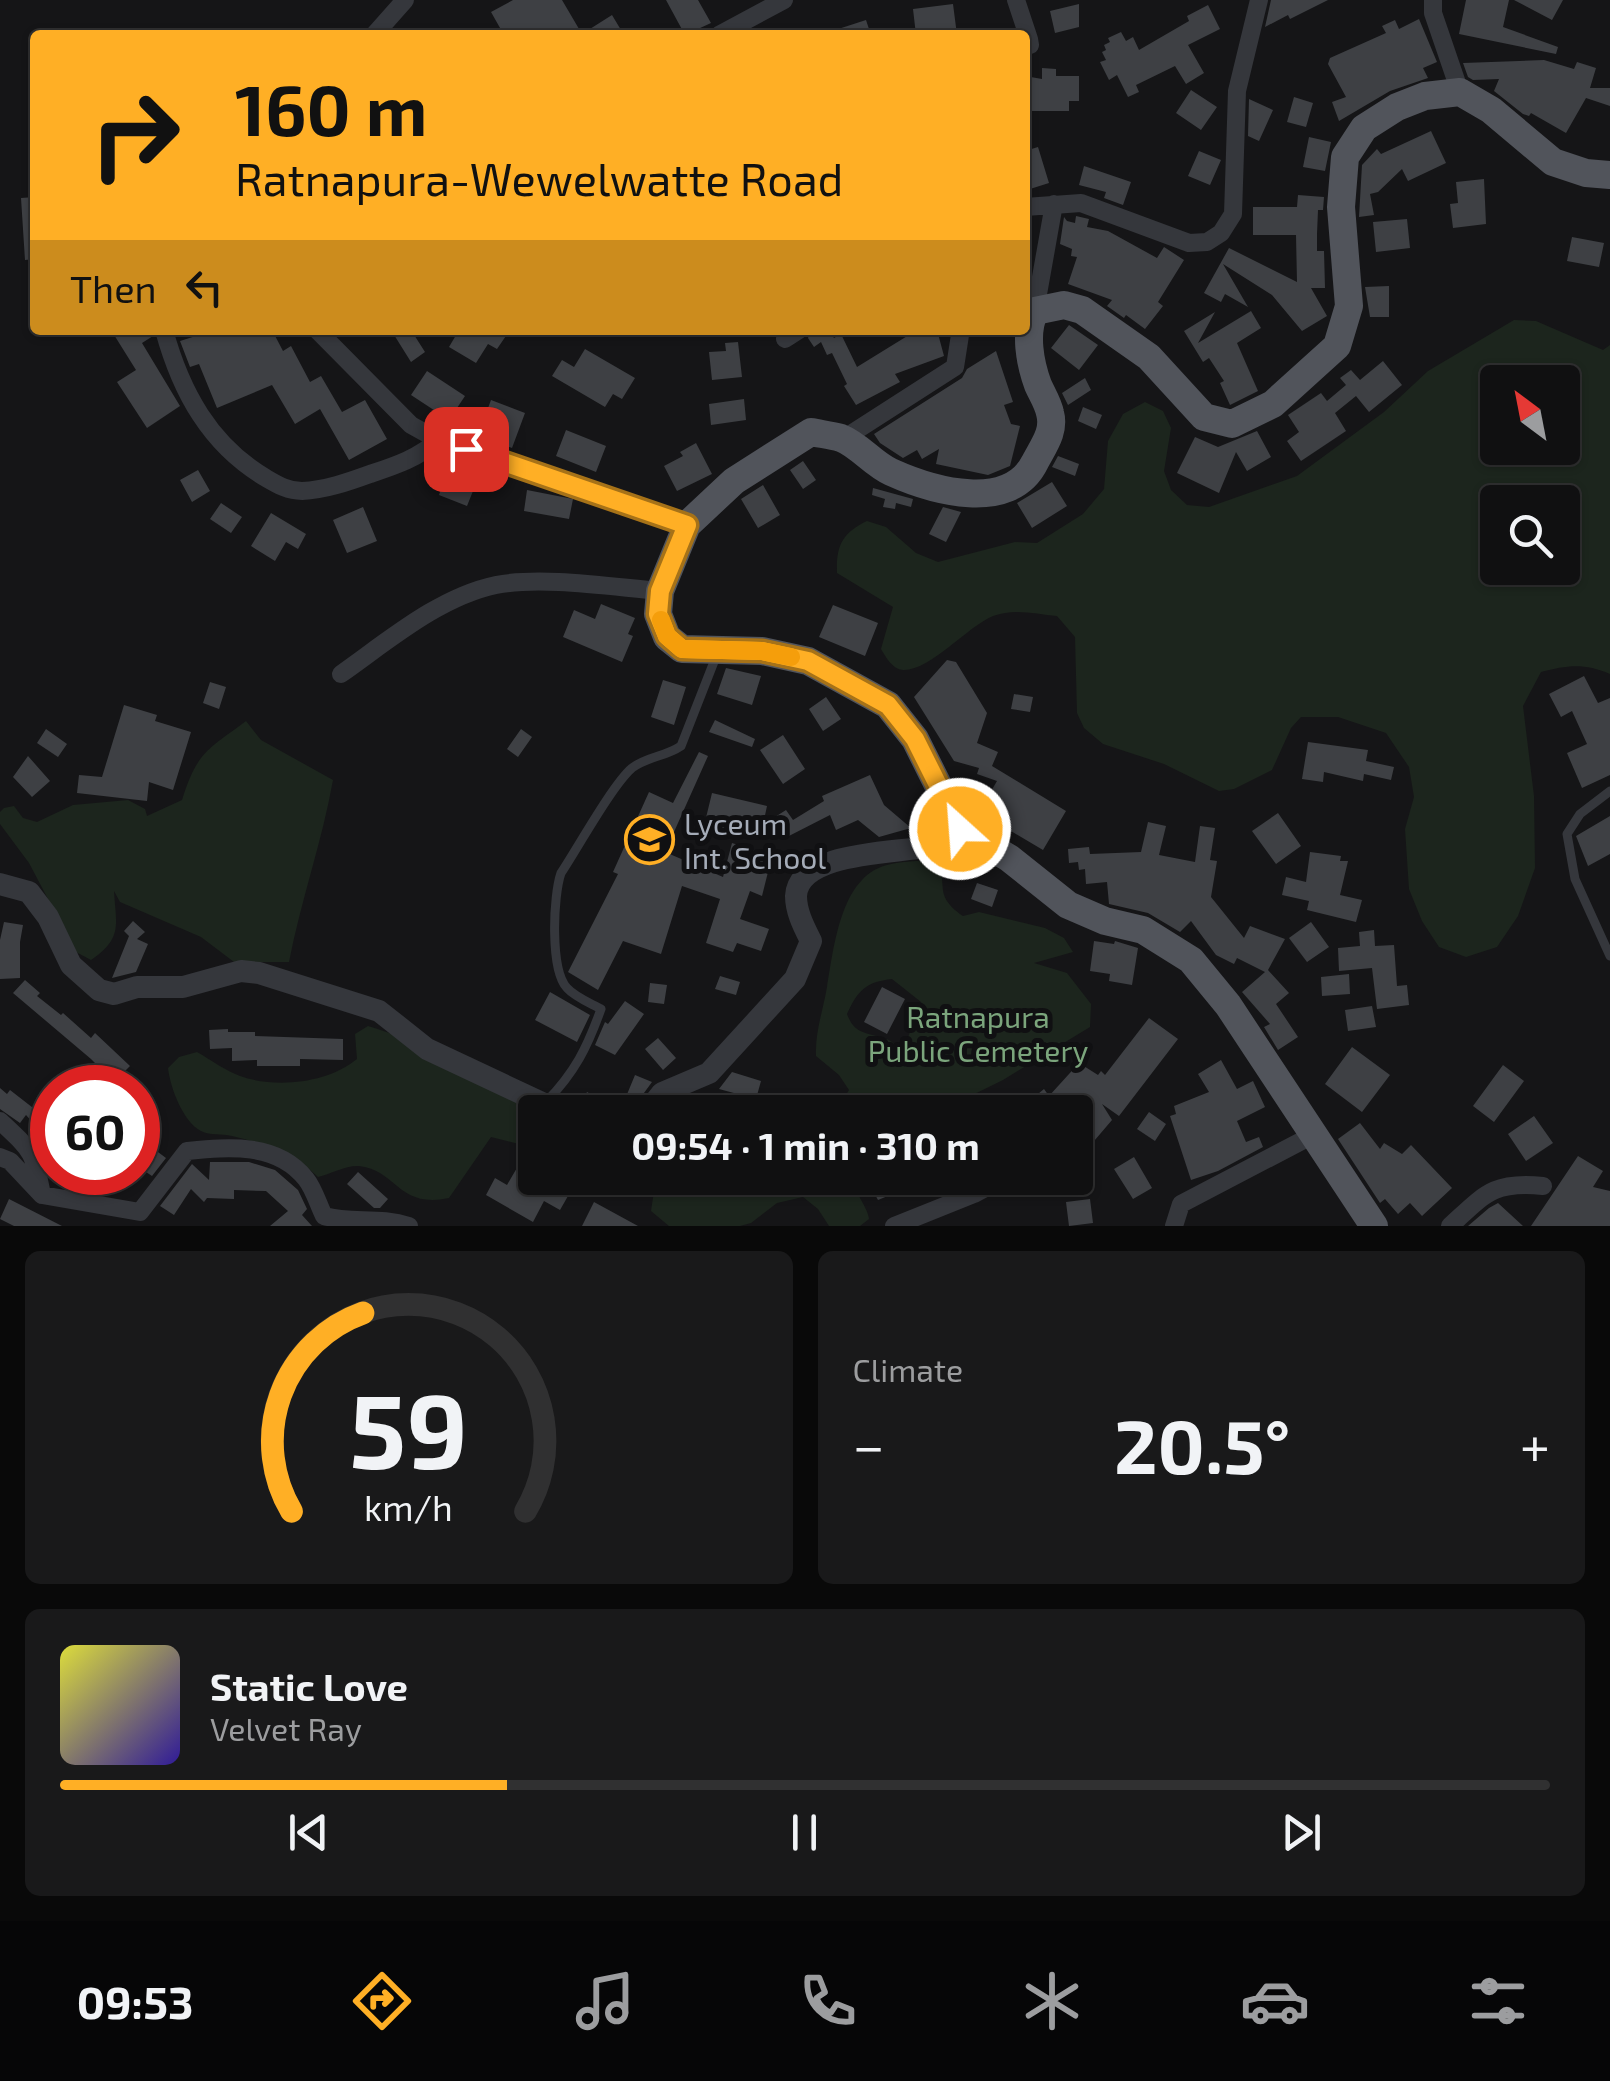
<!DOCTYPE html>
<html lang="en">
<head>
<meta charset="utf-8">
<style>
  body { margin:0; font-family:"Exo 2",sans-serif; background:#19191a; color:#f1f3f6; height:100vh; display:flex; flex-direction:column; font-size:38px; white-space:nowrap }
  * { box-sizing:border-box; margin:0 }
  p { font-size:32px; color:#9c9d9f }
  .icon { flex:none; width:55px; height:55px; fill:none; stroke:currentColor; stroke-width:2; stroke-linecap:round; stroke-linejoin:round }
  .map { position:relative; height:1226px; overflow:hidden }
  .sheet { display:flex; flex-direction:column; gap:25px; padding:25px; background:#090909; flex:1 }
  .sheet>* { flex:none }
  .hud { position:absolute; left:30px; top:30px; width:1000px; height:305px; border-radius:10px; box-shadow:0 2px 8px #0004,0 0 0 2px #303031; background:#ffaf25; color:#111; overflow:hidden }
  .needle { width:65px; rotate:328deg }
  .tools { position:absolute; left:1480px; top:365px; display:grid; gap:20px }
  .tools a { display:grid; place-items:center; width:100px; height:100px; border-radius:10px; background:#101011; box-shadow:0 2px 8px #0004,0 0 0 2px #303031; font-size:50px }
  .speed { position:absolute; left:30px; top:1065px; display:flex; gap:20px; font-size:50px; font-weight:700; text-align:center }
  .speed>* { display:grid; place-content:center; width:130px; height:130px; border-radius:50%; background:#101011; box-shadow:0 2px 8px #0004,0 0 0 2px #303031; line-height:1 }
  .speed .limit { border:15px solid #d22; background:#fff; color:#111 }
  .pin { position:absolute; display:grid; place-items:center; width:85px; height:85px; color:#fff; margin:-42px; border-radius:20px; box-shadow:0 5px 15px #0006 }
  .me { position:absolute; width:110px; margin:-55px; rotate:334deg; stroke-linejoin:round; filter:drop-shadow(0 0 8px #0008) }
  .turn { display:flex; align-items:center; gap:35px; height:210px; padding:0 40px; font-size:45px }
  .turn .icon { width:130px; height:130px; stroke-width:2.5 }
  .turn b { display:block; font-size:70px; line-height:85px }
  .then { display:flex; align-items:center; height:95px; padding:0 40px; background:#0003; gap:20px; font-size:38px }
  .big { font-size:75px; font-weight:700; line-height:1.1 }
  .sheet .widget { flex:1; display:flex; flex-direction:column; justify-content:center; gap:15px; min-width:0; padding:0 35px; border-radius:15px; background:#19191a }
  .sheet .dial { align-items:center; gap:0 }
  .dial svg { height:260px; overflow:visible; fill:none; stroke:#303031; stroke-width:7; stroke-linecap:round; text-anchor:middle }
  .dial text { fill:#f1f3f6; stroke:none }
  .song { display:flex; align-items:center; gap:30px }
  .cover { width:120px; height:120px; border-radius:15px; background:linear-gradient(135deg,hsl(60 70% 55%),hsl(250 70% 35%)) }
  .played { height:10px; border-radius:5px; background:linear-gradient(90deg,#ffaf25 30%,#303031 30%) }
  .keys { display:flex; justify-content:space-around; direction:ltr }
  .heat { display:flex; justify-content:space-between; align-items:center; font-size:55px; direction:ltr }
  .sheet .tiles { flex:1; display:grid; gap:25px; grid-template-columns:1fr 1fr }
  .widget:last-child { grid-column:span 2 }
  .trip { position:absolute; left:518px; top:1095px; width:575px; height:100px; border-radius:10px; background:#101011; box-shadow:0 2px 8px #0004,0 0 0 2px #303031; font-weight:700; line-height:100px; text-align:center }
  .dock { display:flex; height:160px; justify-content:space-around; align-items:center; background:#060607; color:#9c9d9f }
  .dock .icon { width:70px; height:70px }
  .dock .selected { color:#ffaf25 }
  .dock b { font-size:45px; color:#f1f3f6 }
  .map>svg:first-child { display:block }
</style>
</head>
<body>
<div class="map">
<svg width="1610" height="1226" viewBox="0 0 1610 1226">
  <rect width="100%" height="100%" fill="#151517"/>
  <path fill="#1c251d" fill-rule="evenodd" d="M1514,320L1536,321L1603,350L1610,345V674C1585,663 1567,665 1541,672L1523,706L1534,796L1535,868L1518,916L1497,947L1466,957L1439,947L1422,921L1409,889L1405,829L1414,797L1409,767L1386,733L1338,717H1301L1291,728L1272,770L1234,789L1219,791L1164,764L1103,744L1084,728L1077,713L1075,637L1057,616C1036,614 1014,608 993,616C968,626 930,671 903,670C892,669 886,657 881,649L893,607L837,573C836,546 842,533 867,521L886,527L916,553L938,562L1015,542L1037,543L1083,514L1104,489L1108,441L1123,414L1145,402L1163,411L1171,428L1164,471L1171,490L1187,505L1209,507L1297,476L1384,412L1428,371ZM1498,382H1562V448H1498ZM1562,502V568H1498V502Z
    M246,721L261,740L333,780C322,842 301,900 289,962H234L201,937L120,902L114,891C116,925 123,938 91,960L76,952L29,863L0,824V812L4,808L14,806L23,818L37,822L73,805L128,800L145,809L147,816L182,800C197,752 207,750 246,721Z
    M934,860C952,884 930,893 963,916L979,912L1045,928L1064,938L1073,952L1034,963L1067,973L1091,1004L1090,1027L1003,1080L938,1112H724C764,1102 804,1112 842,1101L849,1090L839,1075L816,1056C815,1031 823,1011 827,987C834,948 840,877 887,865C901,861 919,861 934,860ZM892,979L921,1002L903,1051C899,1047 894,1043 889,1040C871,1032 855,1037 847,1014C858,990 866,982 892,979Z
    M368,1026C424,1042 487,1080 535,1114V1148L491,1137L449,1198C398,1209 397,1170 359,1166C347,1165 330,1174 318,1177C295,1155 263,1143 232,1136C222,1133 210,1136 201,1131C183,1122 170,1087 168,1068L179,1057L197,1052C211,1060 226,1071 240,1076C276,1089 328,1083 357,1059L355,1034Z
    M656,1178H850C854,1190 869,1210 869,1219L860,1226H829L818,1209L803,1197L777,1203L751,1223L740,1226H669L651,1211Z"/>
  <path fill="#3e4044" d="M513,0H562L582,34L612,15L624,35H504L491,12Z
    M666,0H698L711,23L685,35Z
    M1271,0H1328L1290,19L1288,15L1265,27Z
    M1466,0H1509L1503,27L1558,47L1556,54L1459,34Z
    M1514,0H1563L1552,20Z
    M953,4L957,35H916L913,9Z
    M1079,4V27L1055,33L1050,11Z
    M1208,5L1220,29L1188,45L1204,73L1186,84L1175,66L1136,85L1139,92L1128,97L1117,75L1109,80L1100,62L1106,60L1102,52L1106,50L1104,45L1110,42L1108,38L1121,32L1126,41L1133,37L1139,50L1189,21L1187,16Z
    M1419,19L1437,62L1423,68L1428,78L1390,91L1339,121L1332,102L1346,97L1328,64L1330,58L1386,33L1382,26L1395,20L1399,29Z
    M866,20L871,35H829V32Z
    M1544,60L1574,69L1577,62L1596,68L1590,88H1610V106L1586,98L1566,133L1531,113L1529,116L1523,114L1494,91L1499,79L1473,80L1468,77L1463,63Z
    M1042,68L1056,69V76H1079V101H1069V111H1025V76L1042,79Z
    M1191,90L1217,107L1201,130L1176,113Z
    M1294,97L1313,103L1306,127L1287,122Z
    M1249,99L1273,110L1259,141L1248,136Z
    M1431,131L1446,163L1408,181L1402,169L1378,192L1370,194L1374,215L1359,217L1362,165L1377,149L1381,154Z
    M1309,137L1331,142L1325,171L1303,167Z
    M1038,147L1049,183L1030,189L1025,174V151Z
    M1199,151L1221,160L1210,185L1188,176Z
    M1084,166L1131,182L1123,205L1104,198L1106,192L1079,185Z
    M1484,179L1486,224L1453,228L1450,204L1458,203L1456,182Z
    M1298,195L1324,197L1323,210H1318L1317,234V251H1324L1325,288H1311L1327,316L1302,331L1272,295L1223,264L1248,307L1225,294L1221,302L1204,293L1229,248L1297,282L1296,235H1253V207H1297Z
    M35,197V259L25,260L21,198Z
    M1076,216L1089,219L1087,227L1108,231L1157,258L1164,247L1184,260L1158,302L1163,306L1145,329L1126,315L1124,318L1107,306L1112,300L1068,284L1077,257L1071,256L1072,249L1060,244L1064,217L1067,221L1075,223Z
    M1407,219L1410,248L1376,252L1373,222Z
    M1572,237L1604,243L1599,267L1567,261Z
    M1389,286V317H1370L1365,287Z
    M1251,311L1261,328L1237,343L1258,391L1230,405L1220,383L1224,381L1209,358L1203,362L1184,331L1215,312L1198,343Z
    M1069,325L1098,345L1079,370L1051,348Z
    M111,330H152L153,336L142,343L180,406L147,428L117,382L136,370Z
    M201,330H272L283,351L291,346L310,382L321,376L342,412L365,400L387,439L349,460L320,409L295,424L272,385L217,408L199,364L190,367L180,341L202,334Z
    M391,330H411L425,352L411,362Z
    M459,330H510L497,349L488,344L476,363L449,347Z
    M811,330H840L832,335L834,338L841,334L857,367L917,330H937L944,356L895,374L900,382L856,405L844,386L847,384L832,353L827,355L821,342L814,347L808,338Z
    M738,342L742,377L712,380L709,352L726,351L725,343Z
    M585,349L635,378L622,399L613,394L605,407L552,376L562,360L574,367Z
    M996,351L1013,402L1004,405L1011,424L1020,426L1010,466L988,475L936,464L939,449L922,459L917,450L903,458L880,443L874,434L962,378L967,369Z
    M1383,361L1402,385L1369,412L1356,396L1335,413L1346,431L1301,461L1287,441L1299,432L1288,415L1321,393L1327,401L1346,385L1340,378L1351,370L1360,380Z
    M427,371L465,396L449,420L411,395Z
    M1085,378L1091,390L1068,405L1062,393Z
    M744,399L746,420L711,425L709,404Z
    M491,400L525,413L512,448L478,435Z
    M1083,407L1102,415L1096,429L1078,421Z
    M566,430L606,446L596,472L556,456Z
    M1257,431L1271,457L1247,471L1236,452L1219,493L1177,473L1195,437L1218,447Z
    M696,443L712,474L677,491L664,466L683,456L680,452Z
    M1058,456L1079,464L1075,476L1052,467Z
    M803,461L816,480L803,489L790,470Z
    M451,465L479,476L467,506L439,495L442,486L435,483L440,471L447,474Z
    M198,470L210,491L192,502L180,480Z
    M1052,482L1067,506L1032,528L1017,503Z
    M763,485L780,515L758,528L741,499Z
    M873,488L913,499L911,507L896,503L895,509L883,507L885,499L872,495Z
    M527,490L573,499L569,519L524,511Z
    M221,503L242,517L231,533L210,519Z
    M363,507L377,541L347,553L333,520Z
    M943,507L961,512L946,542L929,534Z
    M271,513L306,534L298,549L286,542L275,561L251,546Z
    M601,604L635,618L628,634L633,636L622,662L563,637L574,610L595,619Z
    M833,605L878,623L865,656L819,637Z
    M947,660L956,662L987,713L977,743L998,752L992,766L1066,811L1043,850L979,812L997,781L977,774L979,768L954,761L914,697Z
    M726,668L761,676L752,705L717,694Z
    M1584,676L1598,703L1610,698V775L1582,788L1567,753L1587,744L1572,711L1561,717L1549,694Z
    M663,680L686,687L674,725L651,717Z
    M210,682L226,687L219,709L203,703Z
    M1014,694L1033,697L1030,712L1011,709Z
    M826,697L841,719L823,731L809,709Z
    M124,705L157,715L155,721L191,732L173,790L149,782L147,801L77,793L79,775L102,777Z
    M715,720L755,739L752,747L709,732Z
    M46,729L67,744L58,757L37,743Z
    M521,729L532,737L518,757L507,749Z
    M783,735L805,769L783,784L760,750Z
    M1308,742L1368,750L1366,761L1394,767L1391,780L1364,774L1363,781L1324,772L1323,782L1302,779Z
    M699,752L708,756L665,852L723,877L732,843L772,856L762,896L750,891L740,919L769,929L761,951L737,943L733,952L706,943L720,899L682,886L661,954L623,941L598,990L568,972L618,874L613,872L649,792L673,803Z
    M28,756L50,781L32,797L13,777Z
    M870,775L884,805L911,828L879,837L858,820L836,830L830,815L785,838L775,817L786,810L793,820L824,801L822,796Z
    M712,793L767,806L764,820L747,817L742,839L703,830Z
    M1278,813L1301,846L1276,864L1252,831Z
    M1610,816V854L1588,866L1576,836Z
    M1148,822L1166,826L1159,855L1195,862L1200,826L1215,828L1210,860L1217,861L1211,897L1244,938L1250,926L1285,939L1268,970L1289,993L1276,1004L1298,1037L1278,1050L1264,1027L1270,1024L1242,992L1265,972L1237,958L1234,964L1216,955L1191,921L1180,932L1148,913L1109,904L1107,882L1086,884L1085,869L1079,870L1078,862L1069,863L1068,849L1089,847L1090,854L1141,852Z
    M1310,852L1341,856L1340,861H1348L1340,895L1362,900L1356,922L1307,910L1309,901L1282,895L1286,877L1306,882Z
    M977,883L998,890L992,907L971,899Z
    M133,921L145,932L137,939L148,944L136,972L112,978L129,936L124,931Z
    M4,922L23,925L20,942V978L0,979V940Z
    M1311,922L1329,947L1307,962L1289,938Z
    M1374,930L1375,946L1394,945L1397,986L1407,985L1409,1005L1377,1009L1372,968L1339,971L1338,948L1360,946L1359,932Z
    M1094,941L1114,944L1115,941L1138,948L1132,985L1109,981L1110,974L1090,971Z
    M1349,974L1350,994L1322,996L1321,977Z
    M720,976L740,982L736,995L715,989Z
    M25,980L40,993L37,996L61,1015L63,1013L91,1038L95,1033L130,1066L114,1082L91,1059L13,993Z
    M650,983L667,985L664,1004L648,1002Z
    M882,987L905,999L887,1034L864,1022Z
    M550,992L590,1015L577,1042L535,1020Z
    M625,1001L644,1014L615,1055L595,1045L605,1022L608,1024Z
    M1372,1006L1376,1027L1348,1031L1345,1010Z
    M1149,1018L1178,1039L1119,1116L1102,1104L1112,1120L1083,1154L1075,1147V1124L1088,1109L1069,1093L1045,1112H1016L1044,1089L1049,1096L1079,1063L1098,1075L1101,1071L1105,1075Z
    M228,1029V1032H255V1036L343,1039V1060L300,1059V1066H257V1060L232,1061V1048L210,1049L209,1030Z
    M658,1038L676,1058L663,1070L645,1049Z
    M1352,1047L1390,1075L1362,1112L1325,1084Z
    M1221,1060L1237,1089L1253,1081L1265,1107L1237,1121L1246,1142L1259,1137L1263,1147L1218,1171L1191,1180L1170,1116L1176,1114L1174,1106L1209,1092L1198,1074Z
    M1503,1065L1524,1081L1494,1122L1473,1106Z
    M732,1072L761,1081L756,1099L719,1089Z
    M635,1075L652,1082L633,1108L623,1104Z
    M0,1088L7,1094L10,1090L37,1111L45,1104L52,1112V1144L26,1115L20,1123L0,1109Z
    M587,1092L607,1103L603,1112H577Z
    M1149,1112L1166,1124L1155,1141L1137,1129Z
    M1534,1116L1553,1143L1526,1161L1508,1134Z
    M1360,1123L1380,1149L1384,1143L1402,1154L1411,1145L1452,1188L1422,1216L1410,1203L1398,1214L1385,1199L1380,1203L1338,1139Z
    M154,1149L166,1158L152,1176L140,1168Z
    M1578,1156L1603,1171L1593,1187L1610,1191V1226H1531Z
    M1134,1157L1152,1188L1133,1199L1114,1169Z
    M521,1161L535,1168V1178H551L572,1189L560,1210L544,1201L533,1222L486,1195L495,1178L507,1185Z
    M210,1162H249L275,1170L298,1190L307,1209L302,1215L312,1226H270L288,1211L266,1191L234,1190V1199L207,1198L204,1202L191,1189L174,1215L160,1206L192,1164L209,1180Z
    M88,1172H132L117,1193Z
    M358,1172L388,1199L380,1208H374L347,1184Z
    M866,1178H932L878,1200Z
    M9,1199L62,1226H14L0,1219Z
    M1090,1199L1093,1223L1069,1226L1066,1202Z
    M594,1202L638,1226H582Z
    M1498,1203L1523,1226H1468L1489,1208Z"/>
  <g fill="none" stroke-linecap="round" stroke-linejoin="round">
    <path stroke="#35373c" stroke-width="9" d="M1610,791L1580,814L1567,834L1575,879L1610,956
      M546,1102C575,1072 587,1048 601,1009C590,1003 575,997 567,988C550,970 553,896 561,873C577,849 613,784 632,768C648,756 665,757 681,746L717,654"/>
    <path stroke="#35373c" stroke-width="18" d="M1016,0L1029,39L1030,45L1025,47
      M1433,0V13L1460,92
      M374,35L405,0
      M719,35L784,0
      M1025,207L1081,203L1189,243L1207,242L1221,233L1233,214L1237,91L1259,0
      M1035,311L1054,204
      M164,330C181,392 210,445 266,478C278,485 288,491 302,491C325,490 348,482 370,474C394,466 419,458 438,440
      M317,330L411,425L438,440L687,525
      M785,339L799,330
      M843,439L955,367L960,335L958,330
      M341,674C388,641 439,597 496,585C542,576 612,587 660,591
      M0,1121C33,1152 33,1150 42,1195
      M0,1157L10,1161L42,1195L140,1212L187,1151C228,1147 277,1142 306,1179C314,1189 318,1204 324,1216C352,1224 379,1216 409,1226
      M894,1226L974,1194L1004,1178
      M1174,1226L1181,1204L1313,1135
      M1450,1226C1485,1194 1493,1181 1543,1186"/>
    <path stroke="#35373c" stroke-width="22" d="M0,884L29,892L48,917L71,965L99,990L114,994L137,987H183L241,971L259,973L379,1011L427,1049L544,1104L550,1112
      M647,1112L662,1093L709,1073L795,979L811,941C804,927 796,912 796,896C798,852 894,853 925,847C938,844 949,835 960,829"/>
    <path stroke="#51545b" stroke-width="28" d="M1374,1226L1228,1005L1191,960L1143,930L1105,921L1068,905L1009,858L960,829L915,739L888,705L808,661L762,651L682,649L667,637L658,614L660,591L687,525L734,481L811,432C820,434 831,435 841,438C859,445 873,464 891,472C933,491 1010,513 1035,462C1044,445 1055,431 1050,413C1048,403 1042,394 1038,385C1030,363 1024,332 1035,311L1064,305L1082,310L1149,357L1204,417L1232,424L1273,404L1337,346L1349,306L1341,207L1345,157L1364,128L1397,107L1425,96L1460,92L1491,110L1553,162L1586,173L1610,175"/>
  </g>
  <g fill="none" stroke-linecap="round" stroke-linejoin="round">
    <defs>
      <path id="route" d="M466,449L687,525L660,591L658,614L667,636L682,649L762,651L808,661L888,705L915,739L960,829"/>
    </defs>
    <use href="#route" stroke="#a67218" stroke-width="25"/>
    <use href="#route" stroke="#ffaf25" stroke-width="18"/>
    <path stroke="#f59e0b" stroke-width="18" d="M661,620L667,636L682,649L762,651L791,657"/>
  </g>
  <defs>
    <symbol id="school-ring" viewBox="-11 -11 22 22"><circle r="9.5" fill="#101012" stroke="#ffaf25" stroke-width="1.5"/><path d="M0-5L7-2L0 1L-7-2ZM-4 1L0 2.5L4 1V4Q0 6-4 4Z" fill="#ffaf25"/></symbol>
  </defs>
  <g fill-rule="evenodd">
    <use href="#school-ring" x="622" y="812" width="55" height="55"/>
  </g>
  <g text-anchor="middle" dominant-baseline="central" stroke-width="10" stroke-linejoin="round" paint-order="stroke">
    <g font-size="30" fill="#a5acb8" stroke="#101012" text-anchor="start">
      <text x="684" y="823">Lyceum<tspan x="684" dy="34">Int. School</tspan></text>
    </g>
    <g font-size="30" fill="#7ba57c" stroke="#101012">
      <text x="978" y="1016">Ratnapura<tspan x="978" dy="34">Public Cemetery</tspan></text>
    </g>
  </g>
</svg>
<div class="tools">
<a><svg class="needle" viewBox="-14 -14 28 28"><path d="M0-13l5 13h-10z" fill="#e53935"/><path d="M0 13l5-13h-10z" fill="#9c9d9f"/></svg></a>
<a><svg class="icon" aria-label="search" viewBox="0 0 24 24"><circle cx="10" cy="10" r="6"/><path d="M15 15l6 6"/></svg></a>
</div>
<div class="speed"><div class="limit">60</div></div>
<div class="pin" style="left:466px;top:449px;background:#d93025"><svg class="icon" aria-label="arrive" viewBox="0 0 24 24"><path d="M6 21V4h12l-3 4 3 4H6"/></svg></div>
<svg class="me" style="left:960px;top:829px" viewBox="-20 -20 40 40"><circle r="17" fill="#ffaf25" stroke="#fff" stroke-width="3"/><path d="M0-11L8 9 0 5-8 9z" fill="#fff"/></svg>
<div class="trip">09:54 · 1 min · 310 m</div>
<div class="hud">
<div class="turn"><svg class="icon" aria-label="right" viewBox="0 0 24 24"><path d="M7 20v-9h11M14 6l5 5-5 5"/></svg><div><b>160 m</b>Ratnapura-Wewelwatte Road</div></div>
<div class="then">Then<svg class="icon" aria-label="left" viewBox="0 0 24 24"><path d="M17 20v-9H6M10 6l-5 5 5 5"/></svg></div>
</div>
</div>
<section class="sheet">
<div class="tiles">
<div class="widget dial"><svg viewBox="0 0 100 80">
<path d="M14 69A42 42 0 1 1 86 69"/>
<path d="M14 69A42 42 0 0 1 36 8" stroke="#ffaf25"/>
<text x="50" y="56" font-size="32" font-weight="700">59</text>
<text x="50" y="72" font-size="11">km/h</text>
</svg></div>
<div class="widget"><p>Climate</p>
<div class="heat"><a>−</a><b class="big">20.5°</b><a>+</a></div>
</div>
<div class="widget">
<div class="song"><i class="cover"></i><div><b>Static Love</b><p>Velvet Ray</p></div></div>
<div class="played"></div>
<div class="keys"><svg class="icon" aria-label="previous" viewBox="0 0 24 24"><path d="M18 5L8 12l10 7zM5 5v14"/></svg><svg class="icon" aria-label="pause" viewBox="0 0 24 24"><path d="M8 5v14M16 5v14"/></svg><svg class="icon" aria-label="next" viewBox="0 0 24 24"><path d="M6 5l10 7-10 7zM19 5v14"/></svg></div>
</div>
</div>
</section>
<nav class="dock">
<b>09:53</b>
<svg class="icon selected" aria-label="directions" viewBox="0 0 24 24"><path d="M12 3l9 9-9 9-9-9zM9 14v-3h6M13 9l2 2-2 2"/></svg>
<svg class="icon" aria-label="music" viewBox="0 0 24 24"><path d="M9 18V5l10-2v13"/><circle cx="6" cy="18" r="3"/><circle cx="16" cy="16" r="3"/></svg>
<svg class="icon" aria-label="phone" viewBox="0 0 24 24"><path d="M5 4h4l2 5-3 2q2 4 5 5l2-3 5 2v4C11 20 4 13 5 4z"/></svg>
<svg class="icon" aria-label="climate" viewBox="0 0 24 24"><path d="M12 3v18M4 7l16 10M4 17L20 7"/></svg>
<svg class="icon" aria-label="car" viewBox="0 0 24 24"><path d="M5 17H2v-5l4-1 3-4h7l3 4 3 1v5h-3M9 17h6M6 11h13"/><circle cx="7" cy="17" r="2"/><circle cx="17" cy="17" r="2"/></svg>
<svg class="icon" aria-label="filters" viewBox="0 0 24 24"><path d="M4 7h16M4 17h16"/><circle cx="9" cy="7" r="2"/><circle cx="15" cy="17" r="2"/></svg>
</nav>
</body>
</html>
